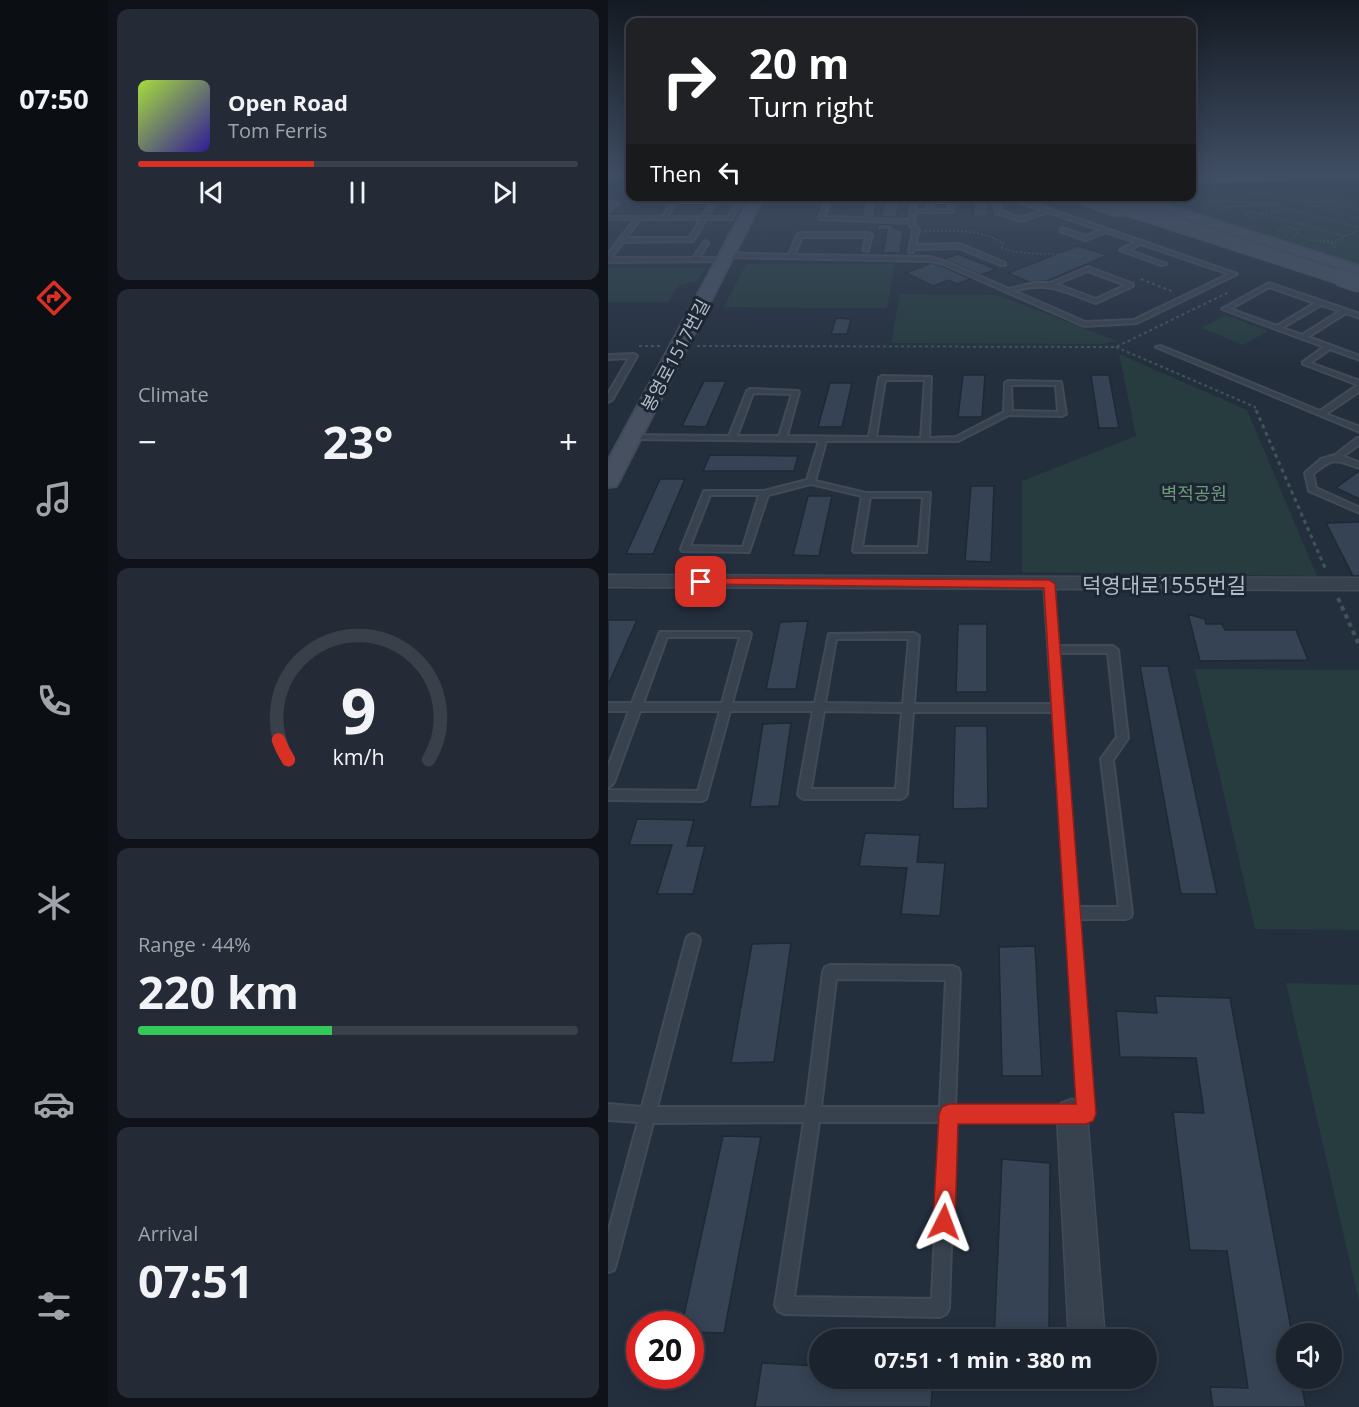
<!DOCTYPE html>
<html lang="en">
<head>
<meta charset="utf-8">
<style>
  body { margin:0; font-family:"Open Sans","Noto Sans KR",sans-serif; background:#242b36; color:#f1f3f6; height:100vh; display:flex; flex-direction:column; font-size:22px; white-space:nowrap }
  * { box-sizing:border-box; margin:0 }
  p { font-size:20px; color:#a0a4aa }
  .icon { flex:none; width:33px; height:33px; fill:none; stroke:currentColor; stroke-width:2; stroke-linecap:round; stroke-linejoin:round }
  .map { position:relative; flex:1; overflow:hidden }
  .panel { display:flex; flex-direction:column; gap:9px; padding:9px; background:#0f1319; width:500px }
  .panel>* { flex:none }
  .banner { position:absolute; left:18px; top:18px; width:570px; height:183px; border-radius:12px; box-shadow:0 3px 15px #0003,0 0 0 2px #39404a; background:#202124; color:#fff; overflow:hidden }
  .controls { position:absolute; left:668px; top:1323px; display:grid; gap:12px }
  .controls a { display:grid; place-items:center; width:66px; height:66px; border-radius:50%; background:#1b232e; box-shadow:0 3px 15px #0003,0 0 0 2px #39404a; font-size:30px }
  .speed { position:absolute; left:18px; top:1311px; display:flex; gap:12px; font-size:30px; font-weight:700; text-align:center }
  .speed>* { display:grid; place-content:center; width:78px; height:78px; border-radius:50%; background:#1b232e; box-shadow:0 3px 15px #0003,0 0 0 2px #39404a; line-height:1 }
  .speed .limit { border:9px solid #d22; background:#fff; color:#111 }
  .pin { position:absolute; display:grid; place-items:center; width:51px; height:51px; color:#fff; margin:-26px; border-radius:12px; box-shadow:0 3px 9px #0006 }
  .me { position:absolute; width:66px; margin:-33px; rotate:3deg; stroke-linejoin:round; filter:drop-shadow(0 0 4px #0008) }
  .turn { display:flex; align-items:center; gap:21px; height:126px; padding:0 24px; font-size:27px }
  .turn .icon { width:78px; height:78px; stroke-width:2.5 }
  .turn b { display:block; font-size:42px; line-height:51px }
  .then { display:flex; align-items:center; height:57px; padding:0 24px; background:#0003; gap:12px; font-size:22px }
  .big { font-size:45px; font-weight:700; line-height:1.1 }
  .panel .card { flex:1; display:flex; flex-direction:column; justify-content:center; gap:9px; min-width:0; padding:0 21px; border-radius:12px; background:#242b36 }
  .panel .dial { align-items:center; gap:0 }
  .dial svg { height:156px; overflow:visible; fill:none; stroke:#39404a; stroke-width:7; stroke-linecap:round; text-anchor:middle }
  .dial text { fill:#f1f3f6; stroke:none }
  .song { display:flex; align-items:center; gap:18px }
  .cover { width:72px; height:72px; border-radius:9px; background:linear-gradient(135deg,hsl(80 70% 55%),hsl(250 70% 35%)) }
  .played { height:6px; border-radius:3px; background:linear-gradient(90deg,#d93025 40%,#39404a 40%) }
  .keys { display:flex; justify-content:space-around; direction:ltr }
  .heat { display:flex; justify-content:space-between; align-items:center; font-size:33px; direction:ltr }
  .charge { height:9px; border-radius:4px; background:linear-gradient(90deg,#34c759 44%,#39404a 0) }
  .trip { position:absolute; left:201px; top:1329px; width:348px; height:60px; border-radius:30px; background:#1b232e; box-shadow:0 3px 15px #0003,0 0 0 2px #39404a; font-weight:700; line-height:60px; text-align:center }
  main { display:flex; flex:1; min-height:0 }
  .menu { display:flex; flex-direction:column; width:108px; justify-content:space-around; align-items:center; background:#0b0e12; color:#a0a4aa }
  .menu .icon { width:42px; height:42px }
  .menu .active { color:#d93025 }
  .menu b { font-size:27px; color:#f1f3f6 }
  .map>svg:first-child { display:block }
</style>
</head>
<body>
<main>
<nav class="menu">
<b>07:50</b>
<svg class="icon active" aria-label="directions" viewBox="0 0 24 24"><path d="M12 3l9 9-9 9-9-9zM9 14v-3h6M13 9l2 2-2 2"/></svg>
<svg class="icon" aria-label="music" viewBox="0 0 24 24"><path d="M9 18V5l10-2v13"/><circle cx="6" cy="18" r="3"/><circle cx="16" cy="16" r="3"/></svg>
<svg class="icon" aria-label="phone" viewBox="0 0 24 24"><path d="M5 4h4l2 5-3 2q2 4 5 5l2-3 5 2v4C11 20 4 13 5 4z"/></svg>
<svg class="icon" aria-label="climate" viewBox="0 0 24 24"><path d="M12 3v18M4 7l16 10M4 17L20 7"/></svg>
<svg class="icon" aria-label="car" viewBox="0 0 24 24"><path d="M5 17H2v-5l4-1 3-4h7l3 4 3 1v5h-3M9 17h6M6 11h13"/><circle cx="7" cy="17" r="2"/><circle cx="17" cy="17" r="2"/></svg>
<svg class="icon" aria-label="filters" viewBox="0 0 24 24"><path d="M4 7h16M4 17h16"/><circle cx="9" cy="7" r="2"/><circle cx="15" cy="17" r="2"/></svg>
</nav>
<section class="panel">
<div class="card">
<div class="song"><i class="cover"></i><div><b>Open Road</b><p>Tom Ferris</p></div></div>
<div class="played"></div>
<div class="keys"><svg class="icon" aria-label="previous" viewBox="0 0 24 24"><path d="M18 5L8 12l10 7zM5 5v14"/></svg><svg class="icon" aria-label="pause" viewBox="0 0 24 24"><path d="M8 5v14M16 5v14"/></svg><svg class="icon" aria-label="next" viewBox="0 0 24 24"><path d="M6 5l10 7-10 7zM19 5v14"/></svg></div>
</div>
<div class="card"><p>Climate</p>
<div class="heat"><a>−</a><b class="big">23°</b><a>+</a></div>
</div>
<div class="card dial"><svg viewBox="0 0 100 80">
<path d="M14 69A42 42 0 1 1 86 69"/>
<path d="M14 69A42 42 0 0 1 9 59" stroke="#d93025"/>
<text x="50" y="56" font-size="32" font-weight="700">9</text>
<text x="50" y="72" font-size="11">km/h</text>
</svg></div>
<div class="card"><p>Range · 44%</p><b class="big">220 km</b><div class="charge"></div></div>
<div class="card"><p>Arrival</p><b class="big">07:51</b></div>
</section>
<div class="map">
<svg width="752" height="1407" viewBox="0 0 752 1407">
  <rect width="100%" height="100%" fill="#242f3e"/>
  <path fill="#263c3f" d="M584,187L720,189L751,201V264L539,197L584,196Z
    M138,264H287L279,308L116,307Z
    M0,268H97L89,281L70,285L60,302H0Z
    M292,294L389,295L509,341L494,344L283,343Z
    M618,315L660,331L635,345L593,328Z
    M511,354L639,410L709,576L414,572V481L528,436Z
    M587,669L751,670V930L647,929Z
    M678,983L751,985V1302Z"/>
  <path fill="#364354" stroke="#1f2835" stroke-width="1.5" d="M278,199H293L288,217H272Z
    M366,201H380V216H365Z
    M270,224L286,225L285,227L295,231L292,253H275L279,230H269Z
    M469,246L500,255L439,281L421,282L400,273Z
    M350,254L388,269L373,275L336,259Z
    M323,263L334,266L363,279L349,284L341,280L325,286L298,273Z
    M228,318L243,319L239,334H223Z
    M355,375H377L374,417H350Z
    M483,375H501L511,428H491Z
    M96,381H118L98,427L74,426Z
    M222,383H244L234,427H210Z
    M102,455L190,456L186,471H95Z
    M752,470V499L728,488Z
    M52,479H77L45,554H18Z
    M363,486H386L383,562L357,561Z
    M200,496H224L211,556L185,555Z
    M752,522V576H745L718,523Z
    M580,614L597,619L598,624H614L617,630H688L700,660L592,661Z
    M0,620H29L0,685Z
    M200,621L188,689H158L172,622Z
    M350,624H379V692H348Z
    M532,666H560L609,894H573Z
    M183,723L171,806L142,807L155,724Z
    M347,726H379L380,808L345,809Z
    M29,819L86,820L79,846H97L85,894H49L64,845H21Z
    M257,833L312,835L309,862L337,863L332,916L293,914L299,868L251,866Z
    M183,943L166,1062L123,1063L144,944Z
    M427,946L434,1076H394L391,947Z
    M547,996L622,998L684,1334H678V1378H692L698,1407H605L602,1387L640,1388L619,1251L582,1250L565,1112L596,1113L588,1058L512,1057L508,1011L549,1013Z
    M115,1136L153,1137L116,1333L82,1332V1324H74Z
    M394,1159L442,1163L441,1340H386Z
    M154,1363L212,1366V1378H325L323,1407H147Z"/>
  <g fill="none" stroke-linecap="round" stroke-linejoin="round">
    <defs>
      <path id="lane" d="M305,196H309L307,210H319L321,201L323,200L346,201L345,212H307L306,222L311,230L307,245L352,244L397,263V265H393L351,248L306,249L305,252H301L305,230L301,223L213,219L211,218L219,197H264L266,198L262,219L301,220ZM223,199H261L257,218L216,217ZM325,202H341V210H324Z
        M371,196H403L412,199L629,274L529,323L476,326L335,264L322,261L119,257L116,255L119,253L181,255L189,235L192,233H261L264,235L260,251L255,250L258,237H194L186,255L322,257L339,262L401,289L426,283H442L480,267L525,284V286L488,303C457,292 440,280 406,291L477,322L526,320L621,274L533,244L520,250L558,264L553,265L512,250L528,242L498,232L478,240L452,231L454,228L478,236L493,230L440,212L413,221L388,213L386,198ZM391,198H400L435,210L413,218L392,211ZM480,271L518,285L488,299L448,284Z
        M131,198L135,199L124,219H98L85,241L15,242L3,258H85L97,241L100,243L91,258H117L119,259V261L0,262V254L27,219H0V217H54L67,200H108L99,217H120ZM68,202H103L94,217H59ZM32,219H93L81,238H18Z
        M0,202L10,203L0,213V209L4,204H0Z
        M661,283L752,314V318L738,313L700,337L752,356V360L722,349L702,363L752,381V391L718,414L752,427V432L548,347L553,346L712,411L750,385L695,364V362L716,347L614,309ZM661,287L707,303L669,326L622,309ZM713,305L732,311L694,335L674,328Z
        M0,355L26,354L29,356L4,400L0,402V394L21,358L0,359Z
        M274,376L323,377L321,438L348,437L396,412L397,383L400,381L453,382L458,414L454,416L401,415L350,441H218L207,481L258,493H322L318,552H246L245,550L254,496L203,484L160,495L141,552L74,551L73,549L96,491H156L199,480L211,441L23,439L19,437L20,435L121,436L139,391L142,389L190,391L191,392L179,436L261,437L271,378ZM277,380H317L313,438L268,437ZM403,385H448L450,412L404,411ZM145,393L184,394L171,436H129ZM102,495H151L135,547L82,546ZM262,497H315L311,547H254Z
        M749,438H752V444L735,456L752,463V468C726,460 727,456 705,474L708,488L752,508V513L701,491L697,473L713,459L727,455Z
        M441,581L446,584L450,646H505L510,650L520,738L505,760L524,913L523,917L518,919H471L486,1114L483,1119L478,1122H347L341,1308L338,1314L332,1317L176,1314L170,1311L167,1305L196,1122L45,1123L8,1264L6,1270L0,1272V1233L30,1122L0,1120V1104L34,1107L78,940L80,936L85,934L90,936L92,940L49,1107H198L215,972L217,967L222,965L345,966L350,968L352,973L347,1107L470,1106L445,712H305L299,794L297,797L293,799H196L192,797L190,794L205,711H122L98,799L94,801L0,800V790L90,791L112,711H32L6,782L4,785L0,787V767L21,711H0V703H24L52,632H141L143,634L124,703H207L221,634L306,633L311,636L306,704H444L436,584ZM59,637H132L114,703H35ZM228,639H301L295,704L217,703ZM451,653H500L509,737L493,759L511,907H470ZM216,711L294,712L288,789H203ZM228,979L338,980L332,1107H213ZM211,1122H332L324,1299L186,1297Z"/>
      <path id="street" d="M0,575L752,578V590L0,587Z
        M464,1099L475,1103L479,1114L497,1340H461L449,1114L453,1103Z"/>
      <path id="secondary" d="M143,196H156L11,481L8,486L0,487V461Z
        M456,196H476L516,210L518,213L516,216H506Z
        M509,196H530L752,266V275Z"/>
      <path id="primary" d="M0,173H22V179H0Z
        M584,174H611L618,178L611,182H584Z"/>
      <path id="highway" d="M752,173V178L611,182L604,178L611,174Z"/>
    </defs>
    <use href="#lane" stroke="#414a57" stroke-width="4"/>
    <use href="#street" stroke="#414a57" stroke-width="3"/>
    <use href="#secondary" stroke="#414a57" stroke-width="4"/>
    <use href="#primary" stroke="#414a57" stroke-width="3"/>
    <use href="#highway" stroke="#434c59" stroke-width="3"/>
    <path stroke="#3f5557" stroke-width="1.5" stroke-dasharray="2 2" stroke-linecap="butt" d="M637,193L710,197L752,208
      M583,201H617L597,206
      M617,201L664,204
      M697,202H719L749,209
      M606,212L621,207L694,202L752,219
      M646,212L654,214L647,218L637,215Z
      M654,214L737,236L724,244L728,248
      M654,214L683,209L752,228
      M693,224L708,216
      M317,231C344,231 371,228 395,243L394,248C421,258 449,250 476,258
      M671,232L676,226L687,228L690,232L684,237
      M737,236L752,229
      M703,240L726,242"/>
    <path stroke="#3f5557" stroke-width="2" stroke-dasharray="3 3" stroke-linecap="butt" d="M533,279L566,292
      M31,346H53
      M89,346L508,347L621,292
      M508,347L647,407L649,412"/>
    <path stroke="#3f5557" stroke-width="3" stroke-dasharray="4 4" stroke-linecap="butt" d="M648,410L718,570"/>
    <path stroke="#3f5557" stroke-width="4" stroke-dasharray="4.5 4.5" stroke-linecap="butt" d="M730,598L752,647"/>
    <use href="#lane" fill="#38414e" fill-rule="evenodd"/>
    <use href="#street" fill="#38414e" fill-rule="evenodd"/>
    <use href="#secondary" fill="#465061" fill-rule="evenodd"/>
    <use href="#primary" fill="#56606e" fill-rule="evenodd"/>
    <use href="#highway" fill="#746855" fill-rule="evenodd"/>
    <defs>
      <path id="secondary-bridge-far1" d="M479,196L736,279"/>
      <path id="secondary-bridge" d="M731,277L752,284"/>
    </defs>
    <use href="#secondary-bridge-far1" stroke="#414a57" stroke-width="15" stroke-linecap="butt"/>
    <use href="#secondary-bridge" stroke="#414a57" stroke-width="19" stroke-linecap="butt"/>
    <use href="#secondary-bridge-far1" stroke="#465061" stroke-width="14"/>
    <use href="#secondary-bridge" stroke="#465061" stroke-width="17"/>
  </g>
  <linearGradient id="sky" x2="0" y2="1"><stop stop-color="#141a22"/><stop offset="0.47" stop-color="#3f4d63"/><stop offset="1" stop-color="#3f4d63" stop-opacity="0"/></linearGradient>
  <rect width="752" height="370" fill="url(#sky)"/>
  <path fill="#d93025" stroke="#8d1f18" stroke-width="1.5" d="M93,578L441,580L447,584L488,1114L485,1121L478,1124H350L347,1222L344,1229L336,1232L328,1229L325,1222L331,1114L334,1107L341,1104H468L436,588L89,584V579Z"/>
  <g text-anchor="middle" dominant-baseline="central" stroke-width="6" stroke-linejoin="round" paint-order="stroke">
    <g font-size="18" fill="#b4bcc9" stroke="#1d2633">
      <text transform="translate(67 355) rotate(-62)">봉영로1517번길</text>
    </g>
    <g font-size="18" fill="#6b9a76" stroke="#1d2633">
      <text x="586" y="493">벽적공원</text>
    </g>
    <g font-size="21" fill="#b4bcc9" stroke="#1d2633">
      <text x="556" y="585">덕영대로1555번길</text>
    </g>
  </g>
</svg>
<div class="controls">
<a><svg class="icon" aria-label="sound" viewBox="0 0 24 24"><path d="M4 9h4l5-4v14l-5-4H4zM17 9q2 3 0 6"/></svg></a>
</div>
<div class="speed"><div class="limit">20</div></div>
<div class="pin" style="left:93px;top:582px;background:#d93025"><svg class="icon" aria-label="arrive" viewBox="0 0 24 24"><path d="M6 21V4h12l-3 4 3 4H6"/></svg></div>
<svg class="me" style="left:336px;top:1222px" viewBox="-20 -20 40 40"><path d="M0-17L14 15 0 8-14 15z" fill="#d93025" stroke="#fff" stroke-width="4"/></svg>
<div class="trip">07:51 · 1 min · 380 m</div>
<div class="banner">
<div class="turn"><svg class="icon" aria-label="right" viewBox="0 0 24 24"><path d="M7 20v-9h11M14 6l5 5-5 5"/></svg><div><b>20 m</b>Turn right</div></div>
<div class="then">Then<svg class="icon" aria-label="left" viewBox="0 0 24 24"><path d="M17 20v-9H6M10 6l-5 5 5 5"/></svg></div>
</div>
</div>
</main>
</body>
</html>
